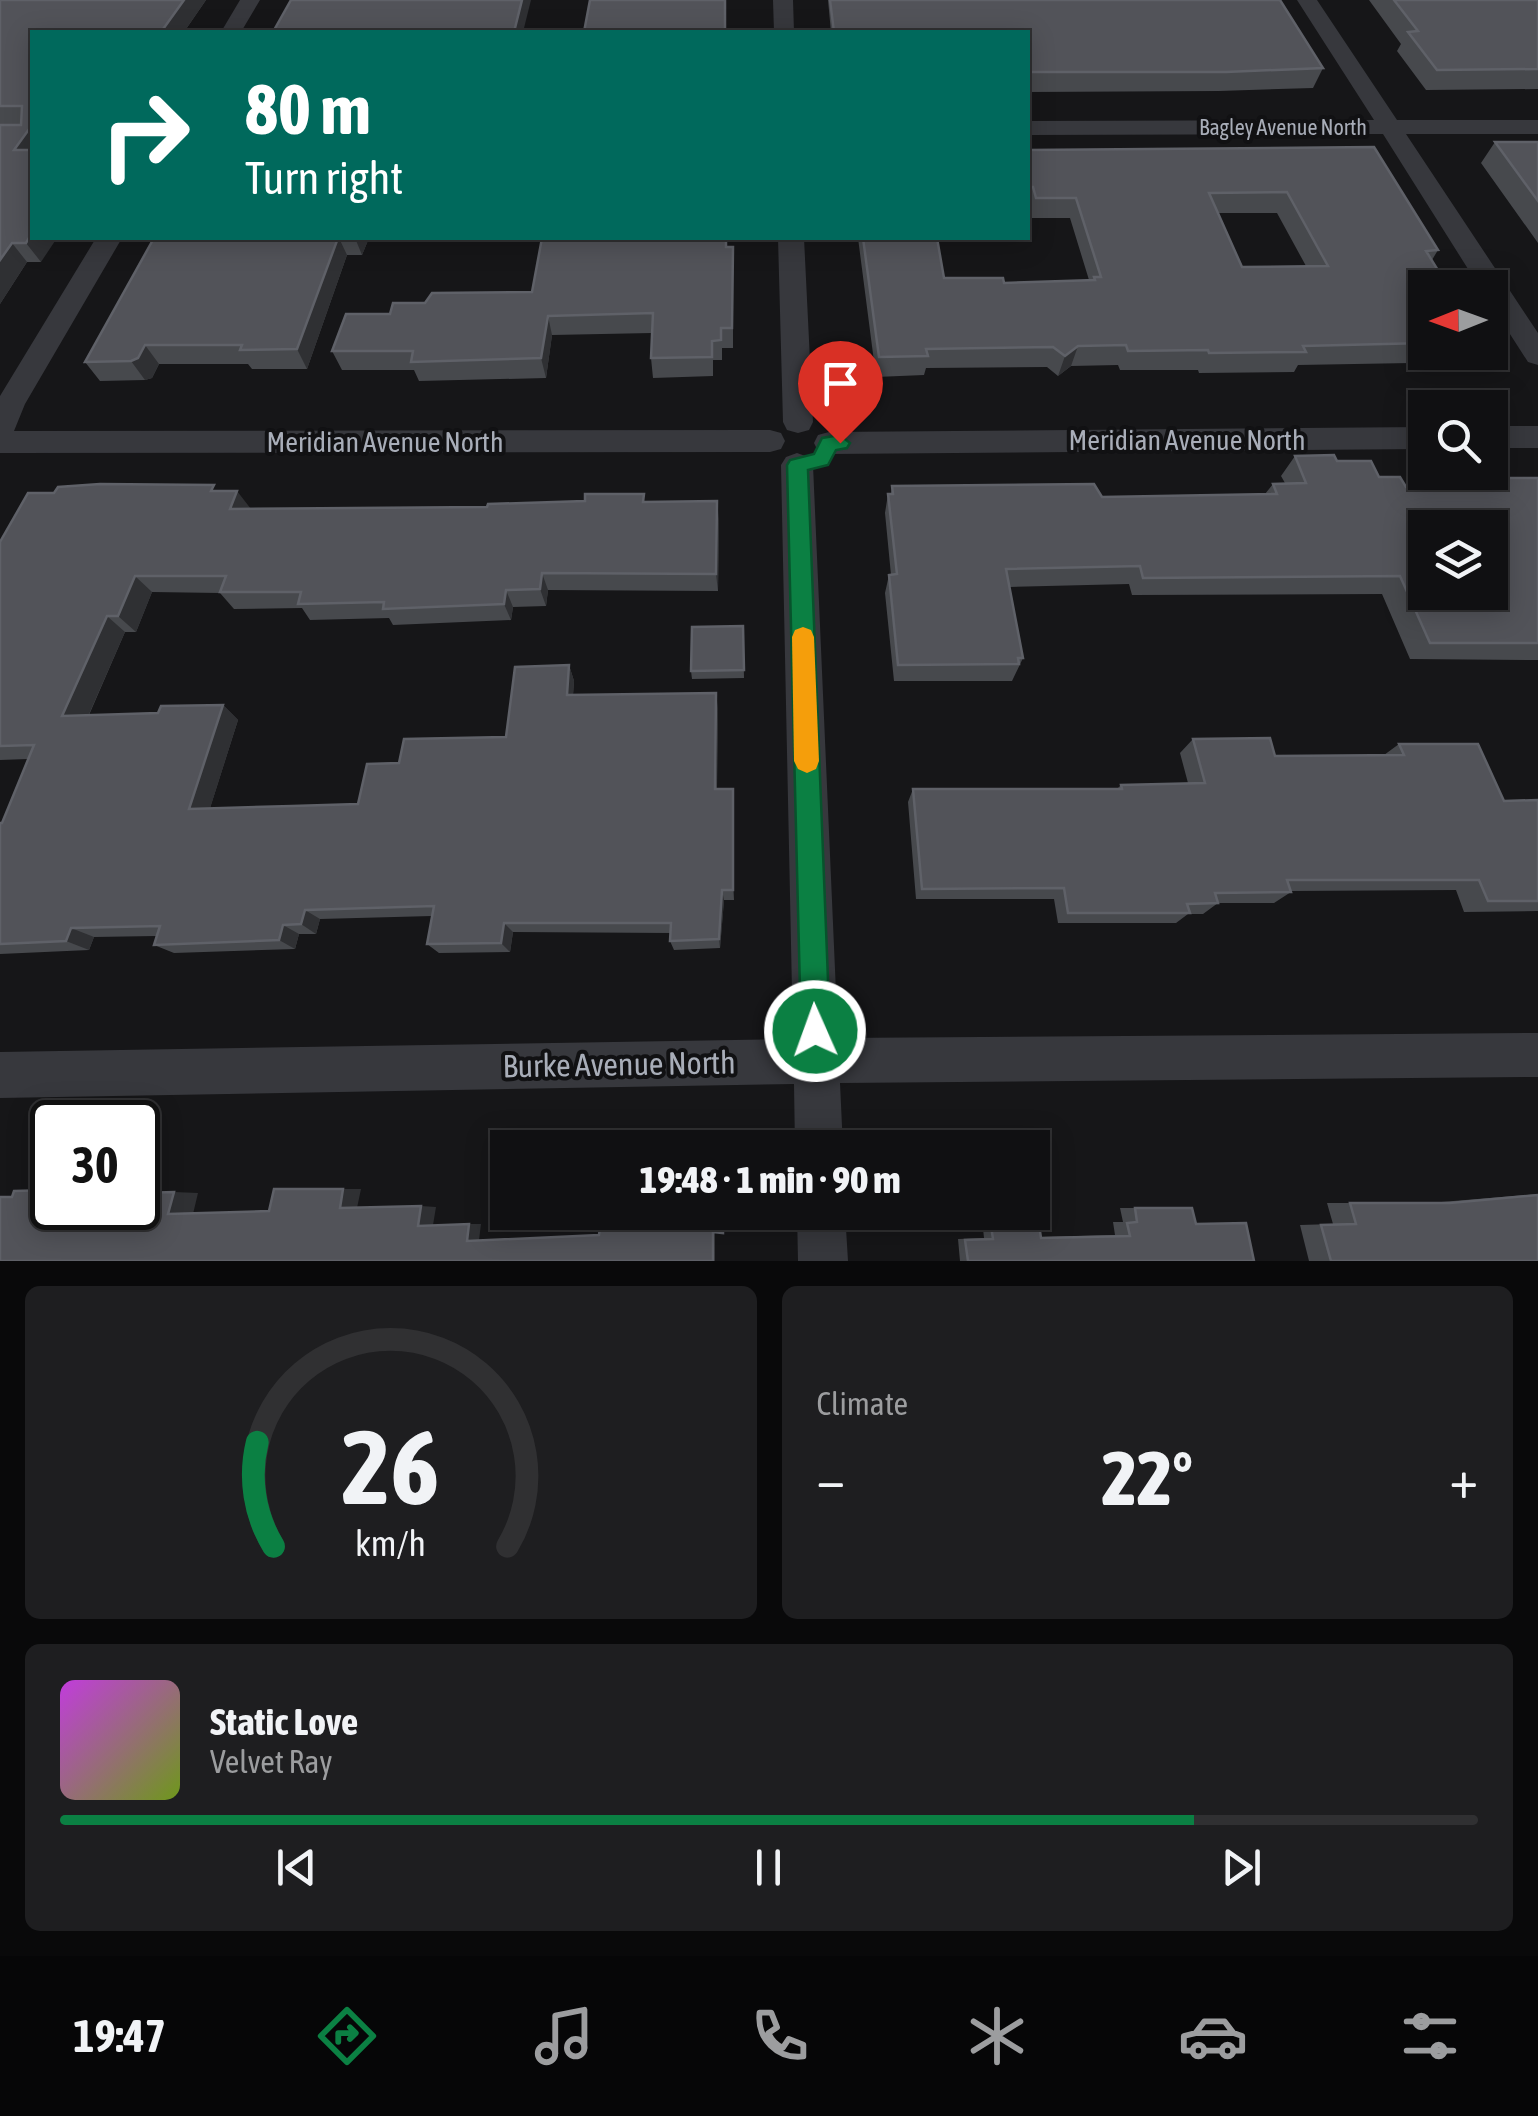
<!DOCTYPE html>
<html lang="en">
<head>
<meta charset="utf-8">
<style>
  body { margin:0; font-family:"Asap Condensed",sans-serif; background:#1e1e20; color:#f1f3f6; height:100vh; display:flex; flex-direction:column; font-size:38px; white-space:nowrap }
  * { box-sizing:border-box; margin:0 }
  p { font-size:32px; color:#9c9d9f }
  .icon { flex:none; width:55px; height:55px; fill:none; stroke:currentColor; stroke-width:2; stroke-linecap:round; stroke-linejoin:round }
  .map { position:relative; height:1261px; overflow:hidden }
  .panel { display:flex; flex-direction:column; gap:25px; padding:25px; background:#09090a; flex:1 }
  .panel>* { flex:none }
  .hud { position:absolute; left:30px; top:30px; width:1000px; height:210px; border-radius:0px; box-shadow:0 5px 25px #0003,0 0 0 2px #303032; background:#00695c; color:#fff; overflow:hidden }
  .needle { width:65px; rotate:269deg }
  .buttons { position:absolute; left:1408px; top:270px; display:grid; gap:20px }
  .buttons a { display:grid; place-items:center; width:100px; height:100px; border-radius:0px; background:#101012; box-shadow:0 5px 25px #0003,0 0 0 2px #303032; font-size:50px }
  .speed { position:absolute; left:30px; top:1100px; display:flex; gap:20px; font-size:50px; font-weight:700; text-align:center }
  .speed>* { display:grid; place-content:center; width:130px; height:130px; border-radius:50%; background:#101012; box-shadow:0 5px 25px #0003,0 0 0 2px #303032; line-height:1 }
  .speed .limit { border:5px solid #111; border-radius:15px; background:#fff; color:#111 }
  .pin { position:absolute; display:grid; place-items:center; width:85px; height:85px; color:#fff; margin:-102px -42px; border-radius:50% 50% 50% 0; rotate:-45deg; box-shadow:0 0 10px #0007 }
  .pin .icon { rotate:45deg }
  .me { position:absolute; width:110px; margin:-55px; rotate:358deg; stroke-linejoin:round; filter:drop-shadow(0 0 8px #0008) }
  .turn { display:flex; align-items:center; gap:35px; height:210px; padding:0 50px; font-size:45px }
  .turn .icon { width:130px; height:130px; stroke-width:2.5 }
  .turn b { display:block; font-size:70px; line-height:85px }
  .big { font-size:75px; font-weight:800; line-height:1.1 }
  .panel .tile { flex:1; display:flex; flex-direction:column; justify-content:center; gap:15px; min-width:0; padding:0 35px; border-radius:15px; background:#1e1e20 }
  .panel .dial { align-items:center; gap:0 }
  .dial svg { height:260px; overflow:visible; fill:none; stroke:#303032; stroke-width:7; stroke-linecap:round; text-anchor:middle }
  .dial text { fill:#f1f3f6; stroke:none }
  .song { display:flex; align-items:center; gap:30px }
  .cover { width:120px; height:120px; border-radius:15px; background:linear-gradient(135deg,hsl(290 70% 55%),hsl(80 70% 35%)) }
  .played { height:10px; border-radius:5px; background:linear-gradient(90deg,#0b8043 80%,#303032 80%) }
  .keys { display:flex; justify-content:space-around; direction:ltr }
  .heat { display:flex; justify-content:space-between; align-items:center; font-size:55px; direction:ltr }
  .panel .tiles { flex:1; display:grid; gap:25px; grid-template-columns:1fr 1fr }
  .tile:last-child { grid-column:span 2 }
  .trip { position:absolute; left:490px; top:1130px; width:560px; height:100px; border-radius:0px; background:#101012; box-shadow:0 5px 25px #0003,0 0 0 2px #303032; font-weight:800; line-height:100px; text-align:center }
  .tab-bar { display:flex; height:160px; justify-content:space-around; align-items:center; background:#060607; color:#9c9d9f }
  .tab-bar .icon { width:70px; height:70px }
  .tab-bar .on { color:#0b8043 }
  .tab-bar b { font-size:45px; color:#f1f3f6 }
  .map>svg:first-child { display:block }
</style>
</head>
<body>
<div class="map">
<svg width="1538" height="1261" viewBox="0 0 1538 1261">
  <rect width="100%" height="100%" fill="#161618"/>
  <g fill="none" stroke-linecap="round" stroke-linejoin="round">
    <path fill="#37383d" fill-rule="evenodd" d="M240,0H260L241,32H221Z
      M773,0H793L794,32H774Z
      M1297,0H1317L1397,120H1538V134H1406L1538,333V365L1528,362L1490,303V288H1480L1383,134L1028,135V121L1374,120Z
      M96,238H122L25,404L14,431L770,430L781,433L785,441L781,449L770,452L0,453V396Z
      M778,238H804L813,422L809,430L798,433L787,430L783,422Z
      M1490,426H1538V448H1490Z
      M1425,427V449L829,454L818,451L814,443L818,435L829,432Z
      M797,453L808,457L813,465L838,1038L1538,1033V1077L840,1083L843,1148H795L794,1084L0,1098V1052L793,1039L781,465L786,457Z
      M797,1212H845L848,1261H798Z"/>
  </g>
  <path fill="#47494d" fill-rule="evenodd" d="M0,0H206L184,32H32L41,262H27L0,304Z
    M828,0H1280L1323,68L1313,88L1219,91L1028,92V32H831Z
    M1369,0H1538V89L1426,90L1397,51L1401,44Z
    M1495,142H1538V243L1481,163Z
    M1374,147L1438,250L1432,260L1425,288V352H1475L1468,362L1298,365L1294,372L1199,373L1198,370H1120L1118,365L1071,366L1058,376L1047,367L926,368L924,375L876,377L858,238H937L944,278L1004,283L1089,280L1070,218H1031L1028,207V150ZM1218,213H1277L1306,266L1242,267Z
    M154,238H369L362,255H347L307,369H252L248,364H159L152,378L145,380L100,381L85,362Z
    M542,238H727V247H733V348H722V360H713V376L653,378L651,358L652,333L552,335L546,378L419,381L414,370H342L332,351L390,314L425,303L532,292Z
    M1295,456L1337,461L1406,487L1492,486L1500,478H1538V660L1410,659L1382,594L1132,595L1129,584L1009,587L1023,658L1012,681H894L885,593L889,575H891L885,513L888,494H891L892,486L1102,497L1265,494L1273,484L1285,483L1281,476Z
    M218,491L251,509L487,507L645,502L719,519L718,591L548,590L546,606L513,607L511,620L393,625L389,618L310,620L302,608L234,609L220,593L152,592L136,632H125L89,715L158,713L223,705L238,720L210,808L358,804L399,763L506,737L569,665L574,681L573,695L718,708L717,789H733L734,801V900H724L720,948L674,950L670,941L671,933L513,932L510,952L439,953L427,944L432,916L320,919L316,934H299L295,949L174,953L154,945L156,936L94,937L89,950L0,954V823H2L28,759L0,760V542Z
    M743,626L744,678L692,679L691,671Z
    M1193,739L1275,756L1384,755L1399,744L1504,801L1538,800V911L1464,912L1456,890L1291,891V892L1274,903H1218L1203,914H1188L1176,923H1058L1054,899H916L908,802L913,789H1117L1121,785L1188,783L1180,753Z
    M1538,1194V1261H1309L1300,1225L1333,1224L1327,1203H1429Z
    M1120,1208H1192L1196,1223H1246L1254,1261H960L958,1239L984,1238L982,1219L1038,1218L1041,1237L1115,1235L1113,1222H1123Z"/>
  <path fill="#2f3033" d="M184,0H206L184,32H161Z
    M522,0H531L523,32H514Z
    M32,125V163L14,150Z
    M32,233V238H57L41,262L26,243Z
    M338,238H339L347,255L307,369L297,349Z
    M355,238H369L362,255Z
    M12,243L27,262L0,304V260Z
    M548,316L552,335L546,378L541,358Z
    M145,345L159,364L152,378L145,380L131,361Z
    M1078,346L1071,366L1058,376L1065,356Z
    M237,491L251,509H230Z
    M717,501L719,519L718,591L716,574Z
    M542,573L548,590L546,606L540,589Z
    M135,576L152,592L136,632L118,616Z
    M506,590L513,607L511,620L504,604Z
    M107,616L125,632L82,730L62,716Z
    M569,665L574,681L572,710L567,695Z
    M716,693L718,708L716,802L715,789Z
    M223,705L238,720L206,821L189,809Z
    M733,789L734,801V900L733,890Z
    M722,890L724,900L720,948L719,939Z
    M305,910L320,919L316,934L301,924Z
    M504,923L513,932L510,952L501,943Z
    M283,925L299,934L295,949L279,940Z
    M71,928L94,937L89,950L66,941Z
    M343,1189H361L357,1208H340Z
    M174,1192L198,1193L193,1214H168Z
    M421,1206L436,1207L433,1225L418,1226Z
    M469,1224H481L479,1240L467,1241Z
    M715,1231V1261H713V1232Z"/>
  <path fill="#525359" stroke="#5f6168" stroke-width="2.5" fill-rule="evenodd" d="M0,0H184L161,32H32V125L14,150H32V233L26,243H12L0,260V125H21L22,106H0Z
    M291,0H522L514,32H273Z
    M590,0H725V32H584Z
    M830,0H1280L1323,68L1226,72H1028V32H834Z
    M1394,0H1538V69L1437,70L1408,32L1418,31Z
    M1495,142H1538V201Z
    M1374,147L1438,250L1426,251L1449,288H1425V343L1303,346L1306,352L1209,353L1208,350L1128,351L1126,345L1078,346L1065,356L1053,347L926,349L928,356L879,357L863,238H937L944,278H1003L1004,283L1095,280L1094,277H1101L1076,198H1036L1033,187H1028V150ZM1287,192L1328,266L1242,267L1209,193Z
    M154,238H338L297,349L240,350L242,345H145L138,358L131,361L85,362Z
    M542,238H726V247H733L732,328H721V340L712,341V357L651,358L653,313L548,316L541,358L411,362L413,351H332L346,314H390L393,303H425L432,293L532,292Z
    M1334,455L1337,461H1371L1379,477H1400L1406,487L1505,486L1500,478H1538V643H1430L1400,576L1143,578L1140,566L1006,569L1023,658H1018L1019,664L898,665L889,575L897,574L888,494H893L892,486L1094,484L1102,497L1277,494L1273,484L1306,483L1295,456ZM1425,528H1490V592H1425Z
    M100,484L214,485L211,491H237L230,509L487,507L488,504L585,501V494H644L643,502L717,501L716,574L542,573L540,589L506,590L504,604L383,609L384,602L298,604L301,592H220L226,576H135L118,616H107L62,716L158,713L161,706L223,705L189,809L292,806L358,804L367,764L399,763L404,739L506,737L515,667L569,665L567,695L716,693L715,789H733V890H722L719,939L670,941L671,923H504L501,943L427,944L434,906L305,910L301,924L283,925L279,940L154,945L160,926L71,928L66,941L0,944V823H2L34,745L0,746V542L28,493H54L58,487Z
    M743,626L744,670L691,671L692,627Z
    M1270,738L1275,756L1404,755L1399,744H1478L1504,801L1538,800V901H1488L1479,880H1287L1291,892L1215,893L1218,903L1187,904L1190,913H1068L1064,888L922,889L913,789H1122L1121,785L1205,783L1193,739Z
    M274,1189H343L340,1208L421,1206L418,1226L469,1224L467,1241L599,1235L602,1212H723V1233L713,1232V1261H0V1197H12L14,1191L52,1190V1208H138V1193L174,1192L168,1214L269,1211Z
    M1538,1195V1261H1331L1321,1225L1356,1224L1350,1203H1450Z
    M1135,1208H1192L1196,1224L1246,1223L1254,1261H968L965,1240L993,1239L990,1219L1038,1218L1041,1238L1130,1236L1127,1223L1137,1222Z"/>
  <path fill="#0b8043" stroke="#07532c" stroke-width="2.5" d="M840,435L850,443L847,448L836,450L828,465L808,470L830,1031L825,1041L815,1045L805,1041L801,1031L787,465L790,460L814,454L822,438Z"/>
  <path fill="#f59e0b" d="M803,627L811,630L814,637L819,761L816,769L807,773L798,769L794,761L792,637L795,630Z"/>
  <g text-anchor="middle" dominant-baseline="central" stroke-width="8" stroke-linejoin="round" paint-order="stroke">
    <g font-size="22" fill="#a8adb8" stroke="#111113">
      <text x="1283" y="127">Bagley Avenue North</text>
    </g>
    <g font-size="28" fill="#a8adb8" stroke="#111113">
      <text x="1187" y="440">Meridian Avenue North</text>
      <text x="385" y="442">Meridian Avenue North</text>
    </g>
    <g font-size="32" fill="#a8adb8" stroke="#111113">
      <text transform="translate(619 1064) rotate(-1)">Burke Avenue North</text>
    </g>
  </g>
</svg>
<div class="buttons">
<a><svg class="needle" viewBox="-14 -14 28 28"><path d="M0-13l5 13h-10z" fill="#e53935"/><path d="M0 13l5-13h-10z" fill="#9c9d9f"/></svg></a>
<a><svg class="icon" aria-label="search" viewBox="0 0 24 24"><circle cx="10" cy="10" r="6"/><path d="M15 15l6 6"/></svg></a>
<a><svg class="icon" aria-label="layers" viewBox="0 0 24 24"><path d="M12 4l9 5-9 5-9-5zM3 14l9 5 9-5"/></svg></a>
</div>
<div class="speed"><div class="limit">30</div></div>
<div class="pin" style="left:840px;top:443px;background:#d93025"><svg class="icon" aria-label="arrive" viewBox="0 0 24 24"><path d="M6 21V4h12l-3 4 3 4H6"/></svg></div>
<svg class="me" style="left:815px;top:1031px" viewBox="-20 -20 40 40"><circle r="17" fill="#0b8043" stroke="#fff" stroke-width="3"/><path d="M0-11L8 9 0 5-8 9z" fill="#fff"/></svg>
<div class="trip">19:48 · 1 min · 90 m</div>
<div class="hud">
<div class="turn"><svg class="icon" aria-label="right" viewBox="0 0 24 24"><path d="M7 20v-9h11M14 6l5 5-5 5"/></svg><div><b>80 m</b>Turn right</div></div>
</div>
</div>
<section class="panel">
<div class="tiles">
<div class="tile dial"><svg viewBox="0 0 100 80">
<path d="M14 69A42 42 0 1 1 86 69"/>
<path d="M14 69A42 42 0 0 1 9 37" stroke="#0b8043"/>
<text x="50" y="56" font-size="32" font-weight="700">26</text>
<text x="50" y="72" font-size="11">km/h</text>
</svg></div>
<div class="tile"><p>Climate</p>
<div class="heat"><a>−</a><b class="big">22°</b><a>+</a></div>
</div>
<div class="tile">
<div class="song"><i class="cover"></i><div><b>Static Love</b><p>Velvet Ray</p></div></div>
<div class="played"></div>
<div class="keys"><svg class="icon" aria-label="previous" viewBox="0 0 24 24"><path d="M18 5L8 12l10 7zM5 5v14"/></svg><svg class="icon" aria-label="pause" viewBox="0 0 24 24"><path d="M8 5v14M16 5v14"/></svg><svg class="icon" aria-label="next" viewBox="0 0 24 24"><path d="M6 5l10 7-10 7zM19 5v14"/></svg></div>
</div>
</div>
</section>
<nav class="tab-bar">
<b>19:47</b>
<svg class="icon on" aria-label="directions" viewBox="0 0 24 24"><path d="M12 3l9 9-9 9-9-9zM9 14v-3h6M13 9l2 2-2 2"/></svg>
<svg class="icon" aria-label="music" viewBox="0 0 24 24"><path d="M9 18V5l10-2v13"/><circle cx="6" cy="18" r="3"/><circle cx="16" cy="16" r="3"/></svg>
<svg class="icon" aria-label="phone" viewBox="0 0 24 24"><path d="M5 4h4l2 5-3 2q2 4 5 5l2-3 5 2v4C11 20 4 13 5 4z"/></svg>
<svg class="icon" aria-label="climate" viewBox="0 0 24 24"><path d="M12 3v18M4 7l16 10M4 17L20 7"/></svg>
<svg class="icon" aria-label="car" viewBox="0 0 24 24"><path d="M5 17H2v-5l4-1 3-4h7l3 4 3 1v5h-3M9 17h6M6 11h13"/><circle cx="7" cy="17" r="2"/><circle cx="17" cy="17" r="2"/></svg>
<svg class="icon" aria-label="filters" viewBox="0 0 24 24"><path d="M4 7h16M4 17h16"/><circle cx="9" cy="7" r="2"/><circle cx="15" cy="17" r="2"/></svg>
</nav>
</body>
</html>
